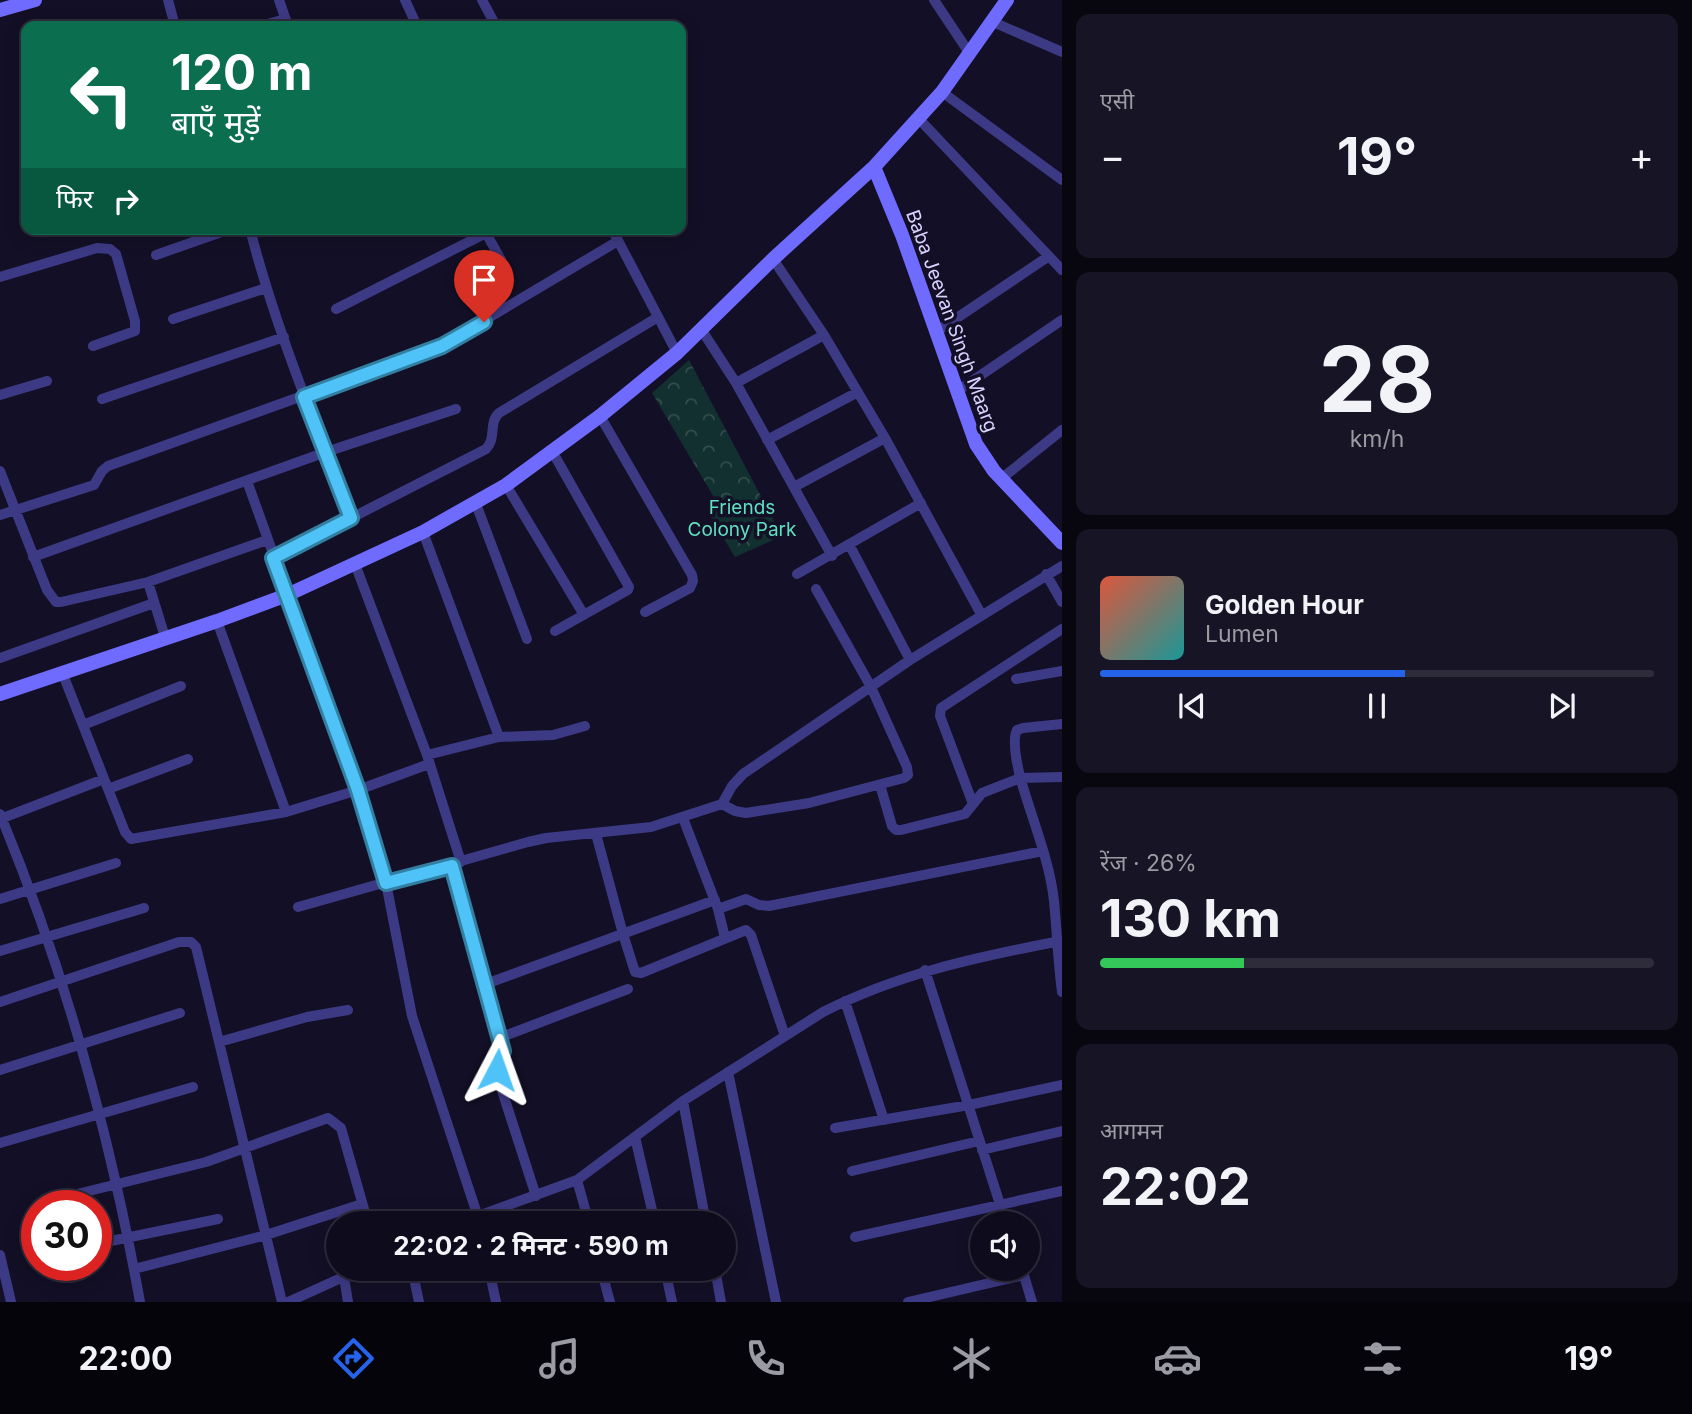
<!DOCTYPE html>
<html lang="hi">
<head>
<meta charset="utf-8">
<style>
  body { margin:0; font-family:Inter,"Noto Sans Devanagari",sans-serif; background:#171425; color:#f1f3f6; height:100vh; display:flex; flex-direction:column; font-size:26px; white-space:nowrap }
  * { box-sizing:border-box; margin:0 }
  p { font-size:23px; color:#9b9ba3 }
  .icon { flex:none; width:38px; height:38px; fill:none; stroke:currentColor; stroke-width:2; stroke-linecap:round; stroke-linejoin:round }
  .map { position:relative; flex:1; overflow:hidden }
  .drawer { display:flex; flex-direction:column; gap:14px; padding:14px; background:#08060f; width:630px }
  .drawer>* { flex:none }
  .guide { position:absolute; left:21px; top:21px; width:665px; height:214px; border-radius:14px; box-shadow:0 4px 18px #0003,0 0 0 2px #2e2b3b; background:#0b6e4f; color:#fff; overflow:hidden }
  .fabs { position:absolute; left:970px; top:1211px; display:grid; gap:14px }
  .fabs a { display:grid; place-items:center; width:70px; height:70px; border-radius:50%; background:#0e0b1c; box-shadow:0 4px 18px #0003,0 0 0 2px #2e2b3b; font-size:35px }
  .speed { position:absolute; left:21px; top:1190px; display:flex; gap:14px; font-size:35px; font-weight:700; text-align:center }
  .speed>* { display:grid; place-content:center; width:91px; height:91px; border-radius:50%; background:#0e0b1c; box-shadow:0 4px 18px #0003,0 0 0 2px #2e2b3b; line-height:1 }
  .speed .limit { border:10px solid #d22; background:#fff; color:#111 }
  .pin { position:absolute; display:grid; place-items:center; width:60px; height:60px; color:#fff; margin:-72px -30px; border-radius:50% 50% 50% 0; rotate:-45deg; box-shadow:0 0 7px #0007 }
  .pin .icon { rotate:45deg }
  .me { position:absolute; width:77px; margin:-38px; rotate:4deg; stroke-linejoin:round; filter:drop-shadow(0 0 5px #0008) }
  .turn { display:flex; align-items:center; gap:24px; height:147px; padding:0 35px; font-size:32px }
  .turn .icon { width:91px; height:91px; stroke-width:2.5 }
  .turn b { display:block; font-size:49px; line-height:60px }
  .then { display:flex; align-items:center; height:66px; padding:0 35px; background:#0003; gap:14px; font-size:26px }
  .big { font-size:52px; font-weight:700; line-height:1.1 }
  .drawer .widget { flex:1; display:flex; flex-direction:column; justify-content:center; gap:10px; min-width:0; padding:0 24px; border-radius:14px; background:#171425 }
  .drawer .dial { align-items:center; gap:0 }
  .dial b { font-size:91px; line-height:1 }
  .song { display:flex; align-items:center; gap:21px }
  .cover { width:84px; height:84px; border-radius:10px; background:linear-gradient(135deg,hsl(10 70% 55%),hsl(180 70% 35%)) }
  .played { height:7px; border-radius:4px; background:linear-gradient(90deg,#2563eb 55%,#2e2b3b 55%) }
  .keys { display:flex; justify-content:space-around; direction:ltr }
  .heat { display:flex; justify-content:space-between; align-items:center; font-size:38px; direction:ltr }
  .charge { height:10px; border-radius:5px; background:linear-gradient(90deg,#34c759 26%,#2e2b3b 0) }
  .trip { position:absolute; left:326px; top:1211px; width:410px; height:70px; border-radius:35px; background:#0e0b1c; box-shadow:0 4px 18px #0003,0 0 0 2px #2e2b3b; font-weight:700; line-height:70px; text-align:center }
  .menu { display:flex; height:112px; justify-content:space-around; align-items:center; background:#06040b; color:#9b9ba3 }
  .menu .icon { width:49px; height:49px }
  .menu .on { color:#2563eb }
  .menu b { font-size:32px; color:#f1f3f6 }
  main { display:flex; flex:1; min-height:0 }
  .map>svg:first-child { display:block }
</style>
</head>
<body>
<main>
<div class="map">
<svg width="1062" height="1302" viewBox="0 0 1062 1302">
  <defs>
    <pattern id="park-crowns" width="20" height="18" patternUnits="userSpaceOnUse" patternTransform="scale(1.75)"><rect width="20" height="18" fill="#12302f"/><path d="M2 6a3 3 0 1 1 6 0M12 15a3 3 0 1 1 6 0" fill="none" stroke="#344d4e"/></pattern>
  </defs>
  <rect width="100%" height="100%" fill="#130f26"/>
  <path fill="url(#park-crowns)" d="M689,360L782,536L735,557L707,511L718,504L652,393Z"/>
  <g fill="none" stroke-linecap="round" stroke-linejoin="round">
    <path stroke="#3d3a85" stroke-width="10" d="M168,0L175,26
      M279,0L288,26
      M405,0L417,26
      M482,0L496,26
      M934,0L970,54
      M993,22L1062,52
      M261,26L285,19
      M942,92L1062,180
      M919,119L1062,270
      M250,229C275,327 315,423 351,518
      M612,229L677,353
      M486,233L501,260
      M156,255L230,229
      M773,259L824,335L885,438L981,614
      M0,277L97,248L110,249L116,254L135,321V331L93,346
      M336,309L494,229
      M173,319L266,288
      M701,329L736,383L832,556
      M936,332L1049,256
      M736,383L824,335
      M956,392L1062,320
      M0,395L47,381
      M102,399L284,337
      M600,416L692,575L693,581L690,588L645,612
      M767,440L858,392
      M552,451L629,587L628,590L555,631
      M0,471L47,590L56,602H61L148,582L267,540
      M1001,479L1062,430
      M247,481L358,790L386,883L412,1016L480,1223
      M506,485L584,615
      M794,487L885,438
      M476,504L527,639
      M0,515L94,485L102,471L108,466L441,346L618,241
      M423,532L499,737
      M850,546L910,660
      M33,557L326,452L456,409
      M273,558L486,449C497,438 488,423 499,413L658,317
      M355,564L427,755L461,862
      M797,574L921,503
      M1046,574L1062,602
      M148,582L165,637
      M217,621L286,812
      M0,658L154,603
      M62,672L125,832L131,839L286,812L358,790L429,764
      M1016,679L1062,671
      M1062,724L1023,728L1017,730C1011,741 1019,775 1023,787C1034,824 1050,863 1054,901C1057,932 1058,962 1062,992
      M83,725L181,686
      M427,755L499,737L553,735L585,726
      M880,785L892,826L896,830H901L965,814L982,793L1020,778L1062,777
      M108,789L188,759
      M722,804L732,786L743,774L910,660L1062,566
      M973,804L940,716L941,708L1062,629
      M0,814C65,971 110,1135 140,1302
      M683,818L718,909L725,938
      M0,819L104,779
      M596,834L623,934L635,972L641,973L746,930L751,935L785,1036
      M452,866L503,1051L497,1075L536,1196
      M0,899L116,863
      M298,907L528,842L546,838L651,827L722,804L735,811L746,813L809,803L904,778L908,775L907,767L871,687L816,589
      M718,909L746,899L759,905L769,906L1043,851
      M0,951L144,908
      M925,970L1006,1223
      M483,985L715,900
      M845,1001L884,1120
      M0,1002L179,942H191L196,947L282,1302
      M499,1038L628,989
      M219,1042L307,1017L348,1010
      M0,1070L180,1013
      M728,1072L776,1302
      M683,1101L706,1223
      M835,1128L969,1105L1062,1085
      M635,1137L655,1223
      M0,1143L193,1087
      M982,1150L1062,1131
      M852,1171L979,1141
      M577,1180L589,1223
      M53,1200L206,1162L328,1118L341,1128L368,1223
      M459,1223L577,1180L683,1101L823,1012C898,974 973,958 1055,942
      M855,1237L1062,1191
      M96,1244L218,1219
      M0,1255L11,1302
      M134,1269L266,1235L362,1204
      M412,1269L419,1302
      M489,1269L496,1302
      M601,1269L610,1302
      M665,1269L672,1302
      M715,1269L721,1302
      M1022,1269L1032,1302
      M344,1277L348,1302
      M288,1302L361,1269
      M908,1302L1024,1275"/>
    <path stroke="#6f6bff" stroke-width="14" d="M0,10L35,0
      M874,167L902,235L976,444L994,471L1062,543
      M0,694L217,621L287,595L423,532L506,485L600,416L677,353L773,259L874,167L942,92L1007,0"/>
  </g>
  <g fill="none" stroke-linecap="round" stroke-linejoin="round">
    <defs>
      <path id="route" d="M484,322L442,346L304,397L351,518L273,558L358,790L386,883L452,866L503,1051L497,1070"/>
    </defs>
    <use href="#route" stroke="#337fa1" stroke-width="18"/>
    <use href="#route" stroke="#4fc3f7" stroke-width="12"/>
  </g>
  <g text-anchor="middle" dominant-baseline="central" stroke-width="7" stroke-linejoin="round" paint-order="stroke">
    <g font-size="19" fill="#d9d4ff" stroke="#130f26">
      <text transform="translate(952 321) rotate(70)">Baba Jeevan Singh Maarg</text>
    </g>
    <g font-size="19" fill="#5fe0c0" stroke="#130f26">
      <text x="742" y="507">Friends<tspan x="742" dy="22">Colony Park</tspan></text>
    </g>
  </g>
</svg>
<div class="fabs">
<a><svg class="icon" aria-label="sound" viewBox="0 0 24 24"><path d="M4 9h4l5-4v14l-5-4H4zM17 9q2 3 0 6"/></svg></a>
</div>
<div class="speed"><div class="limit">30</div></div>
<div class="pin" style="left:484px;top:322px;background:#d93025"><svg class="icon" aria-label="arrive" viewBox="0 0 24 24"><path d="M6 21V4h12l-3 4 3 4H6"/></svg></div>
<svg class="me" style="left:497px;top:1070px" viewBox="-20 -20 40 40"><path d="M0-17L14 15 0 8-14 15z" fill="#4fc3f7" stroke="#fff" stroke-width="4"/></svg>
<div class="trip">22:02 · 2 मिनट · 590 m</div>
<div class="guide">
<div class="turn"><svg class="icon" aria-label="left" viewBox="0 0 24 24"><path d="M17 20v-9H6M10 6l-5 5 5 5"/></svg><div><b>120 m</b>बाएँ मुड़ें</div></div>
<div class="then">फिर<svg class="icon" aria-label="right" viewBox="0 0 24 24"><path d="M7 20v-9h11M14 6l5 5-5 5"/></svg></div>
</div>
</div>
<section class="drawer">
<div class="widget"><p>एसी</p>
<div class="heat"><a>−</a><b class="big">19°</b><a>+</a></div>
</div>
<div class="widget dial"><b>28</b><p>km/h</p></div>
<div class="widget">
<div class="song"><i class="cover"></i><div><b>Golden Hour</b><p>Lumen</p></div></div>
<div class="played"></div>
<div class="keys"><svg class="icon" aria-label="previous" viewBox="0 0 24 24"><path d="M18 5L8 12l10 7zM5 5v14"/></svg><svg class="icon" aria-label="pause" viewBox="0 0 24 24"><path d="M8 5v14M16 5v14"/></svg><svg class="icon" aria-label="next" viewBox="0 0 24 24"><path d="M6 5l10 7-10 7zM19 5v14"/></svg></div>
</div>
<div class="widget"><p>रेंज · 26%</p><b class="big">130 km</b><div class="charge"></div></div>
<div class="widget"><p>आगमन</p><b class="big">22:02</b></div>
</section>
</main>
<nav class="menu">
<b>22:00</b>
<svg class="icon on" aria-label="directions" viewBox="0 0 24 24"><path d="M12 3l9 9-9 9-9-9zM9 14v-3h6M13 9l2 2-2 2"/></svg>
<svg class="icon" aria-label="music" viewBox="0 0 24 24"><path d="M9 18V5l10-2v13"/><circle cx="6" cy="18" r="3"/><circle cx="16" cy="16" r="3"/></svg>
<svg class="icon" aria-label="phone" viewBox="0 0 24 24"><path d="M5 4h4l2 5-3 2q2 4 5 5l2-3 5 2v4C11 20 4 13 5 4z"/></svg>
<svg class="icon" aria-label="climate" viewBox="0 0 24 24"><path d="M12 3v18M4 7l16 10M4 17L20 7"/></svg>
<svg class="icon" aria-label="car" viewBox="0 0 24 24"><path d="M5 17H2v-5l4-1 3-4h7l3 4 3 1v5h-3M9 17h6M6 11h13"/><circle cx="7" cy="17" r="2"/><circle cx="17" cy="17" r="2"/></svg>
<svg class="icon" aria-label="filters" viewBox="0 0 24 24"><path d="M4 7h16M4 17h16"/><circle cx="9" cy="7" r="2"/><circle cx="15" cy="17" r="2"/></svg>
<b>19°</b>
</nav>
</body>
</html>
